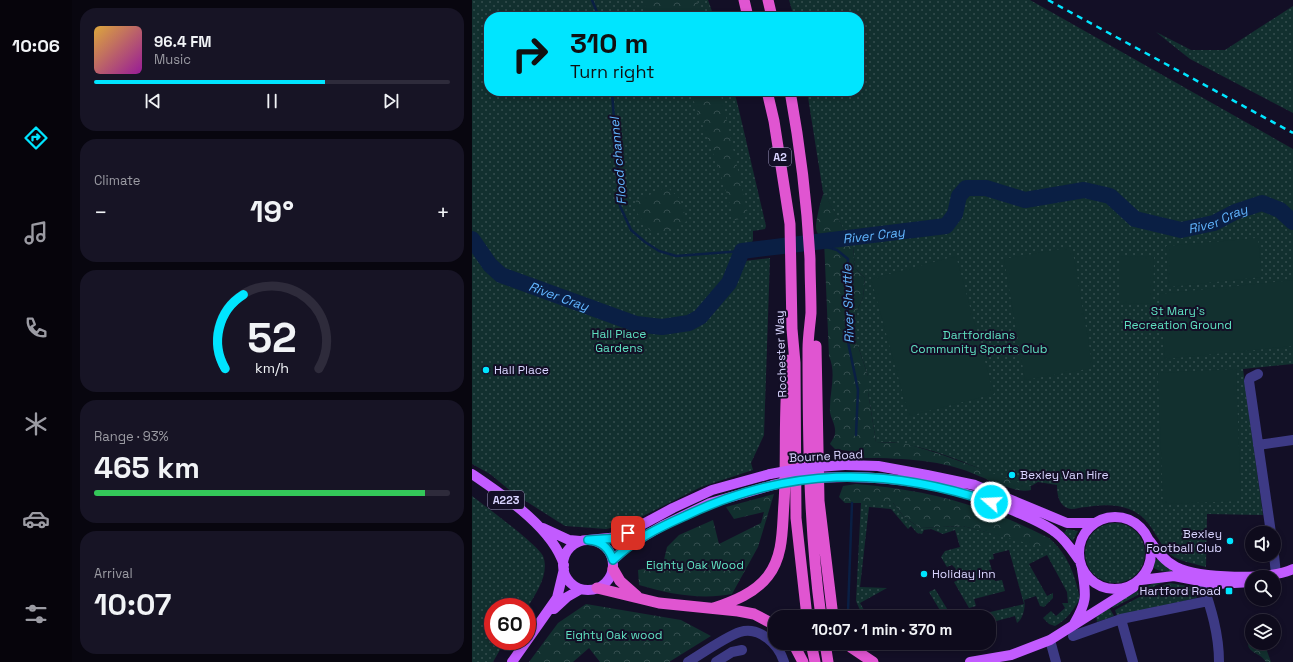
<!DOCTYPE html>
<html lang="en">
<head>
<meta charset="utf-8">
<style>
  body { margin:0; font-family:"Space Grotesk",sans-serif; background:#171425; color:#f1f3f6; height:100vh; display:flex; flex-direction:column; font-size:15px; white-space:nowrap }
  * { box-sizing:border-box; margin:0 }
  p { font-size:13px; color:#9b9ba3 }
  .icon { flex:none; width:22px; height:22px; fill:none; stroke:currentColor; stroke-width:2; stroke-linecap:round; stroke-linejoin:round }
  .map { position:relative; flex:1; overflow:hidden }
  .details { display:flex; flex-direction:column; gap:8px; padding:8px; background:#08060f; width:400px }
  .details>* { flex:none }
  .hud { position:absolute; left:12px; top:12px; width:380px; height:84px; border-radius:16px; box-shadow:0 2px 6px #0003,0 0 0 1px #2e2b3b; background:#00e5ff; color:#111; overflow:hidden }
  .buttons { position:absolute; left:773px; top:526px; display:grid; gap:8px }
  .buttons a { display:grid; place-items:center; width:36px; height:36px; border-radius:50%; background:#0e0b1c; box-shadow:0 2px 6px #0003,0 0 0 1px #2e2b3b; font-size:20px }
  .speed { position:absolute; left:12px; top:598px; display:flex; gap:8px; font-size:20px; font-weight:700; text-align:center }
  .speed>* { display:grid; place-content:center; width:52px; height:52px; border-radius:50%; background:#0e0b1c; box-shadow:0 2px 6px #0003,0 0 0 1px #2e2b3b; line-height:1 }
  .speed .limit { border:6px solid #d22; background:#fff; color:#111 }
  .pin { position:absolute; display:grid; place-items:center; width:34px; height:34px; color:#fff; margin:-17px; border-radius:8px; box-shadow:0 2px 6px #0006 }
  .me { position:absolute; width:44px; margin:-22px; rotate:289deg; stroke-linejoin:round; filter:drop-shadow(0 0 3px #0008) }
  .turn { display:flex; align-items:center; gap:14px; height:84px; padding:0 20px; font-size:18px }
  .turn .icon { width:52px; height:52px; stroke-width:2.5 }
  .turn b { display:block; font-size:28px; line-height:34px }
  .big { font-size:30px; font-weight:700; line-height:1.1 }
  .details .tile { flex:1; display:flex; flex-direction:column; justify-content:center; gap:6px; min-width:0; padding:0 14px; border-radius:16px; background:#171425 }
  .details .dial { align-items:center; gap:0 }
  .dial svg { height:104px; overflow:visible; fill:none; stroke:#2e2b3b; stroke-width:7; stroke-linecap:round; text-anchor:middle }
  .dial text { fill:#f1f3f6; stroke:none }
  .song { display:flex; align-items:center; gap:12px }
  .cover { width:48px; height:48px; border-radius:6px; background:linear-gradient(135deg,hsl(40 70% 55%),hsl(300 70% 35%)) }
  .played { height:4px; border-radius:2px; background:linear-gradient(90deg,#00e5ff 65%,#2e2b3b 65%) }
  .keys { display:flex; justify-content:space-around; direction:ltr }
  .heat { display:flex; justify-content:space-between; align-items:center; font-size:22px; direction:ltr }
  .charge { height:6px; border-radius:3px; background:linear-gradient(90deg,#34c759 93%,#2e2b3b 0) }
  .trip { position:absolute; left:296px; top:610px; width:228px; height:40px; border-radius:16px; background:#0e0b1c; box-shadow:0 2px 6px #0003,0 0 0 1px #2e2b3b; font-weight:700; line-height:40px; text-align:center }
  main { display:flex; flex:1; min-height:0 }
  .dock { display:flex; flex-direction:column; width:72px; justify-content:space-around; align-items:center; background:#06040b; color:#9b9ba3 }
  .dock .icon { width:28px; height:28px }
  .dock .selected { color:#00e5ff }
  .dock b { font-size:18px; color:#f1f3f6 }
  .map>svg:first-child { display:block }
</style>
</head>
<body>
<main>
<nav class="dock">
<b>10:06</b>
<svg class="icon selected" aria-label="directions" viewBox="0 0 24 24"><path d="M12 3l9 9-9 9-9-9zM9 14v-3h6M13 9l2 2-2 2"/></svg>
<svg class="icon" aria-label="music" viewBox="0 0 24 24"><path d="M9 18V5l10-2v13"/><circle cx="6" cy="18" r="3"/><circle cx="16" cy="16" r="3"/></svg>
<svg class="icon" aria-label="phone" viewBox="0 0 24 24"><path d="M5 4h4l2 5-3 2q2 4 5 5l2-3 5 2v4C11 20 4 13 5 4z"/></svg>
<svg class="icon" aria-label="climate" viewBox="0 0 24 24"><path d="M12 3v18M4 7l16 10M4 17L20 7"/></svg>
<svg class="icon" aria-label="car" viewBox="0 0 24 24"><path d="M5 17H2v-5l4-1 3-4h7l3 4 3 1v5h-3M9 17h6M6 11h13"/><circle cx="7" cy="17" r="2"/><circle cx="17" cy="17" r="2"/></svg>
<svg class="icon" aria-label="filters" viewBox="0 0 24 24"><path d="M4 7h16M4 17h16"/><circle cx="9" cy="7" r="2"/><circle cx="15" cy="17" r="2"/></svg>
</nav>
<section class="details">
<div class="tile">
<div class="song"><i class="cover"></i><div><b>96.4 FM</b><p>Music</p></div></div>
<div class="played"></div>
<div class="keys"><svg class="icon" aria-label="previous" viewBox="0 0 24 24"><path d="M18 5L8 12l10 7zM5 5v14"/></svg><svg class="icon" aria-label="pause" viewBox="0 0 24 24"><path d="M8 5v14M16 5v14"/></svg><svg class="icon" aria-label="next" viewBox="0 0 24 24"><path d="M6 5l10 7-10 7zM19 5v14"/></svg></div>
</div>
<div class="tile"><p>Climate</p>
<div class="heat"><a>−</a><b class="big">19°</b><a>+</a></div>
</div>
<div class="tile dial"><svg viewBox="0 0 100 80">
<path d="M14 69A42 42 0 1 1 86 69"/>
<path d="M14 69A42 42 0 0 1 28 12" stroke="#00e5ff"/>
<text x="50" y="56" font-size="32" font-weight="700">52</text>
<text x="50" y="72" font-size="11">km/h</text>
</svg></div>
<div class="tile"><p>Range · 93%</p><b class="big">465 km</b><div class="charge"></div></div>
<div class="tile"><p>Arrival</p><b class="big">10:07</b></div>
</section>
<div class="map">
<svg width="821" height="662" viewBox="0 0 821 662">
  <defs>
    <pattern id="green-dots" width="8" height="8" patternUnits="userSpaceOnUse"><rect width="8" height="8" fill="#12302f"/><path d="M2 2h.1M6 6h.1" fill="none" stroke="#344d4e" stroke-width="1.8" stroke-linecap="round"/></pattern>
    <pattern id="forest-crowns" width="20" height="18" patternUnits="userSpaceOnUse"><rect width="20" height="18" fill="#12302f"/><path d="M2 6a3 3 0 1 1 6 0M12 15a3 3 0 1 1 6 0" fill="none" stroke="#344d4e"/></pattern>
  </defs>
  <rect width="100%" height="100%" fill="#130f26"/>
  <path fill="url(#green-dots)" d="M0,0H236L242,17H17V91H262L266,106L294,226L293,229L281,231V240L272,261L298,258L292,435L279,463L281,470L229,487L153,525L134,529L93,526L41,493L18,474L0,464Z
    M317,0H558L821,149V364L771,369L791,515L735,514L734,567C725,564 710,562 702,557C683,544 683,519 657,509C643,504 628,505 615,507C610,507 604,509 599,509C587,507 585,495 585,485L566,482L554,489C515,472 475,452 432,444C423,442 414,442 404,442L396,392V376L382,334L385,311L391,297L393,278L383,268L381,246L351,192L335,91H387V17H322Z
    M821,6V113L718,59L684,32L719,50H753Z
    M0,496C13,506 65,544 71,556C78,573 64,594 55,608L21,607V641H33L21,662H0Z
    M389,502L421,503L432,517L448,528L491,526L577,548V538C596,554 603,575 608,599C601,610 595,620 583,626L577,624L571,618L579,611L584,616L593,608L590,603H596L595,592L575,555L557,564L575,596L581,593V598L572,607L568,606L564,596L552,600C554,606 551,619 545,623L543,616L517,623V617H497L552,604L537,550L521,554L522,559L517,560L523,581L530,580L533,591L502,599L504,606L497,608L482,582L486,580L482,572L484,569L480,565L475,567L469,557L473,551L488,547L483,530L471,534L459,529L452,530L450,534L445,533L439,526L436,529L419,509L397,507L388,587L415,588L388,603L396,617H391L384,601Z
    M613 553a30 30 0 1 1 60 0a30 30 0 1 1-60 0Z
    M595,529L606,531L601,541L592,533Z
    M686,559L705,571C697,572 686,573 680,566L681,561Z
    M690,579L712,583L697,580L685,585L641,608L640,606L648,600Z
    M698,583L722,587L725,598L645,616L643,610L686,587Z
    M463,589L480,617H472L457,592Z
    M637,607L642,616L625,622L624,615Z"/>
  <path fill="url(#forest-crowns)" d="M170,0H225L229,17H178Z
    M218,91H248L276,214L263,221L248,172Z
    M195,187L208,199L215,221L195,231L179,232L163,210L164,200Z
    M352,193L381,246L383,268L393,278L391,297L385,311L382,334L396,376V392L404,442L432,443L465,453L559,487V490C545,495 507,475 492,470C457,458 417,458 380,458L377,451L363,449L358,444C360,440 363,437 363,433C364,425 359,419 358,412C357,392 365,375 357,356L352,240C348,237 344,233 344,227C344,221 349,197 352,193Z
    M384,484C453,489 515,506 577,538V549L491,526L448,528L432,517L421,503H373L367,497L371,486Z
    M302,494L286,547L260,594C229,600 197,594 167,585L166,570L191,564L195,547L207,535L241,520L247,544L289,523L292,512L262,519L254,507Z
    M114,604L209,620L239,636L197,662H128L117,648L101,662H57L86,623Z
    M780,629V643H796L795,651L799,662H794C788,651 772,654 777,638C778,633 776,632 780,629Z"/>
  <path fill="#12302f" d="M786,238L790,277L697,287L694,246Z
    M600,247L621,368L553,380L532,259Z
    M484,256L522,394L437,416L399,279Z
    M647,256L682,257L681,304L647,303Z
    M821,280V346L693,359L687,294Z
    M764,369L769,501L691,504L686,373Z"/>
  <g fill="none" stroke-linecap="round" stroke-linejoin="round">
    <path stroke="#0a1f44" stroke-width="2.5" d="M120,0L127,17
      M140,91L148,206L159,230L173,242L187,251L204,256L270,251
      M341,243L365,250L376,259L375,337L386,390L384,435
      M376,612L380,503"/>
    <path stroke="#0a1f44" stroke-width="16" id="s1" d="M0,239L18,265L29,275L164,324L190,327L217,323L228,317L257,283L270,251L474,226L483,214L487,196L494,188H514L553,200L612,190L638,196L663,219L709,230L742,223L763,212L790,203L808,210L821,222"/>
    <path stroke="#3d3a85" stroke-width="10" d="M786,374L778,378L777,381L799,533
      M786,445L821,440
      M802,555L804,574
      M730,582C739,608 747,634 747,662
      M649,619L661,662
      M601,636L649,619L736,601
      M578,640L584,662
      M216,662C229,654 255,636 268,632C288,626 307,645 312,662
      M244,662L260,652L270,650"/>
    <path stroke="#c25bff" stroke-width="10" d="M373,465L406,466L455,475L503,485L595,523H622
      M0,474C32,496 80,527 92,565
      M375,477C433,477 489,488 542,511C556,517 571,523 583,532C593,539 600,550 607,560
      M607 553a36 36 0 1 1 72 0a36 36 0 1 1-72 0Z
      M71,528L97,540L108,541
      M91 565a25 25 0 1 1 50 0a25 25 0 1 1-50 0Z
      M116,540L147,537L201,508L240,490L298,474
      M678,541C685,551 692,561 704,567C728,579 797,580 821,569
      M141,560L157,545L190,526L238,503L301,485
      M669,580L702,576L744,584L780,582
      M82,609L95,597L109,589
      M602,624C616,600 614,595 610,569
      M40,662L85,598L92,569
      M498,662L539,655L578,640L662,587"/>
    <path stroke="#e055d1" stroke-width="11" d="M272,0L276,17
      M296,0L300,17
      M295,91L302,121L318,224L320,329L323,363L324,518L335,617
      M318,91C328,146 335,203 338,259C338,277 339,295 339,313C338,325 336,337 336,349C336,438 337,528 349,617
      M344,346L347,501L361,617
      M141,569L148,581L165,596
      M125,588L187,603L266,611L282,614L303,625
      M242,608C262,601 283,593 296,576C312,555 310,528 312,503C315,455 311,407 317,360
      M321,643L331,662
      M339,643L343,662
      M353,643L356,662
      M375,643L380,648L401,662"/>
    <path stroke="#00e5ff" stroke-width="2.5" stroke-dasharray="6 5" stroke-linecap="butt" d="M576,0L821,133"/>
    <path stroke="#c25bff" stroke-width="10" d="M298,474L331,468L373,465
      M301,485L332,478L375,477"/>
  </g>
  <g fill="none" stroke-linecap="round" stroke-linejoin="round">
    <defs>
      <path id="route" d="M156,533L147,538L116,540C130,541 137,548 141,560C163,539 186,528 213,516C316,467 412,466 519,502"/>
    </defs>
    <use href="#route" stroke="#0095a6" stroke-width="10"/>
    <use href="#route" stroke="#00e5ff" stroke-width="7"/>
  </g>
  <g fill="#00e5ff" stroke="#130f26" stroke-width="1.5">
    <circle cx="14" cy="370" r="4"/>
    <circle cx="540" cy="475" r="4"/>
    <circle cx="758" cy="541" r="4"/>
    <circle cx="452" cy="574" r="4"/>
    <rect x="753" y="587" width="8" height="8" rx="2"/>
  </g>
  <g text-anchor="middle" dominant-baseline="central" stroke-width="4" stroke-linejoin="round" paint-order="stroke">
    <g fill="#130f26" stroke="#9e99be" stroke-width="1">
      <rect x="297" y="148" width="22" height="18" rx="3"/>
      <rect x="16" y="491" width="36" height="18" rx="3"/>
    </g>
    <g font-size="11" font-weight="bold" fill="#d9d4ff">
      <text x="308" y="157">A2</text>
      <text x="34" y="500">A223</text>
    </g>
    <g font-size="12" fill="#5fe0c0" stroke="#130f26">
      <text x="706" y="311">St Mary's<tspan x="706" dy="14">Recreation Ground</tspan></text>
      <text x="147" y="334">Hall Place<tspan x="147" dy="14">Gardens</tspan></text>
      <text x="507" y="335">Dartfordians<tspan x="507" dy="14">Community Sports Club</tspan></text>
      <text x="223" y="565">Eighty Oak Wood</text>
      <text x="142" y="635">Eighty Oak wood</text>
    </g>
    <g font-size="12" fill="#d9d4ff" stroke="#130f26">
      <text transform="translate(309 354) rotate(-92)">Rochester Way</text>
      <text transform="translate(354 456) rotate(-3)">Bourne Road</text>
    </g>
    <g font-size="12" fill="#d9d4ff" stroke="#130f26" text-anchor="start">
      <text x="22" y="370">Hall Place</text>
      <text x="548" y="475">Bexley Van Hire</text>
      <text x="750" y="534" text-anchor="end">Bexley<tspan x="750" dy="14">Football Club</tspan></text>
      <text x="460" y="574">Holiday Inn</text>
      <text x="749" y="591" text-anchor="end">Hartford Road</text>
    </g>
    <g font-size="13" font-style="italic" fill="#62b6ff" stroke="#130f26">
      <text transform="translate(146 161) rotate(-95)">Flood channel</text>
      <text stroke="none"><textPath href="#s1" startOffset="852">River Cray</textPath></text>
      <text stroke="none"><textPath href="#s1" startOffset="468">River Cray</textPath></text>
      <text stroke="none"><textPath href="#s1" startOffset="108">River Cray</textPath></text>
      <text transform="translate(376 304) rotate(-92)">River Shuttle</text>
    </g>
  </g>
</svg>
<div class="buttons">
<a><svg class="icon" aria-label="sound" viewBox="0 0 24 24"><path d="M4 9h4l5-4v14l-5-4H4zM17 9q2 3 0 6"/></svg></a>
<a><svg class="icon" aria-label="search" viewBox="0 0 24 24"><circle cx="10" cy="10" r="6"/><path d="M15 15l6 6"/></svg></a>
<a><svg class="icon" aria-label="layers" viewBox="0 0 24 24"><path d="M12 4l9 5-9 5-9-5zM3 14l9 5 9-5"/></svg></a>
</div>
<div class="speed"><div class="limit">60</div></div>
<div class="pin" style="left:156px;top:533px;background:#d93025"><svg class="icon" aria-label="arrive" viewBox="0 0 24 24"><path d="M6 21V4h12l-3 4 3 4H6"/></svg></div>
<svg class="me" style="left:519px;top:502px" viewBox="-20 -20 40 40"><circle r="17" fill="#00e5ff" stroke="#fff" stroke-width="3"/><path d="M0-11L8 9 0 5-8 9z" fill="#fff"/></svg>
<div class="trip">10:07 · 1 min · 370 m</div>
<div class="hud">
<div class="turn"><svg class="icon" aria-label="right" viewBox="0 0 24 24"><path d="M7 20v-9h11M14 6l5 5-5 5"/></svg><div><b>310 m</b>Turn right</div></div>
</div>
</div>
</main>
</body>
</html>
